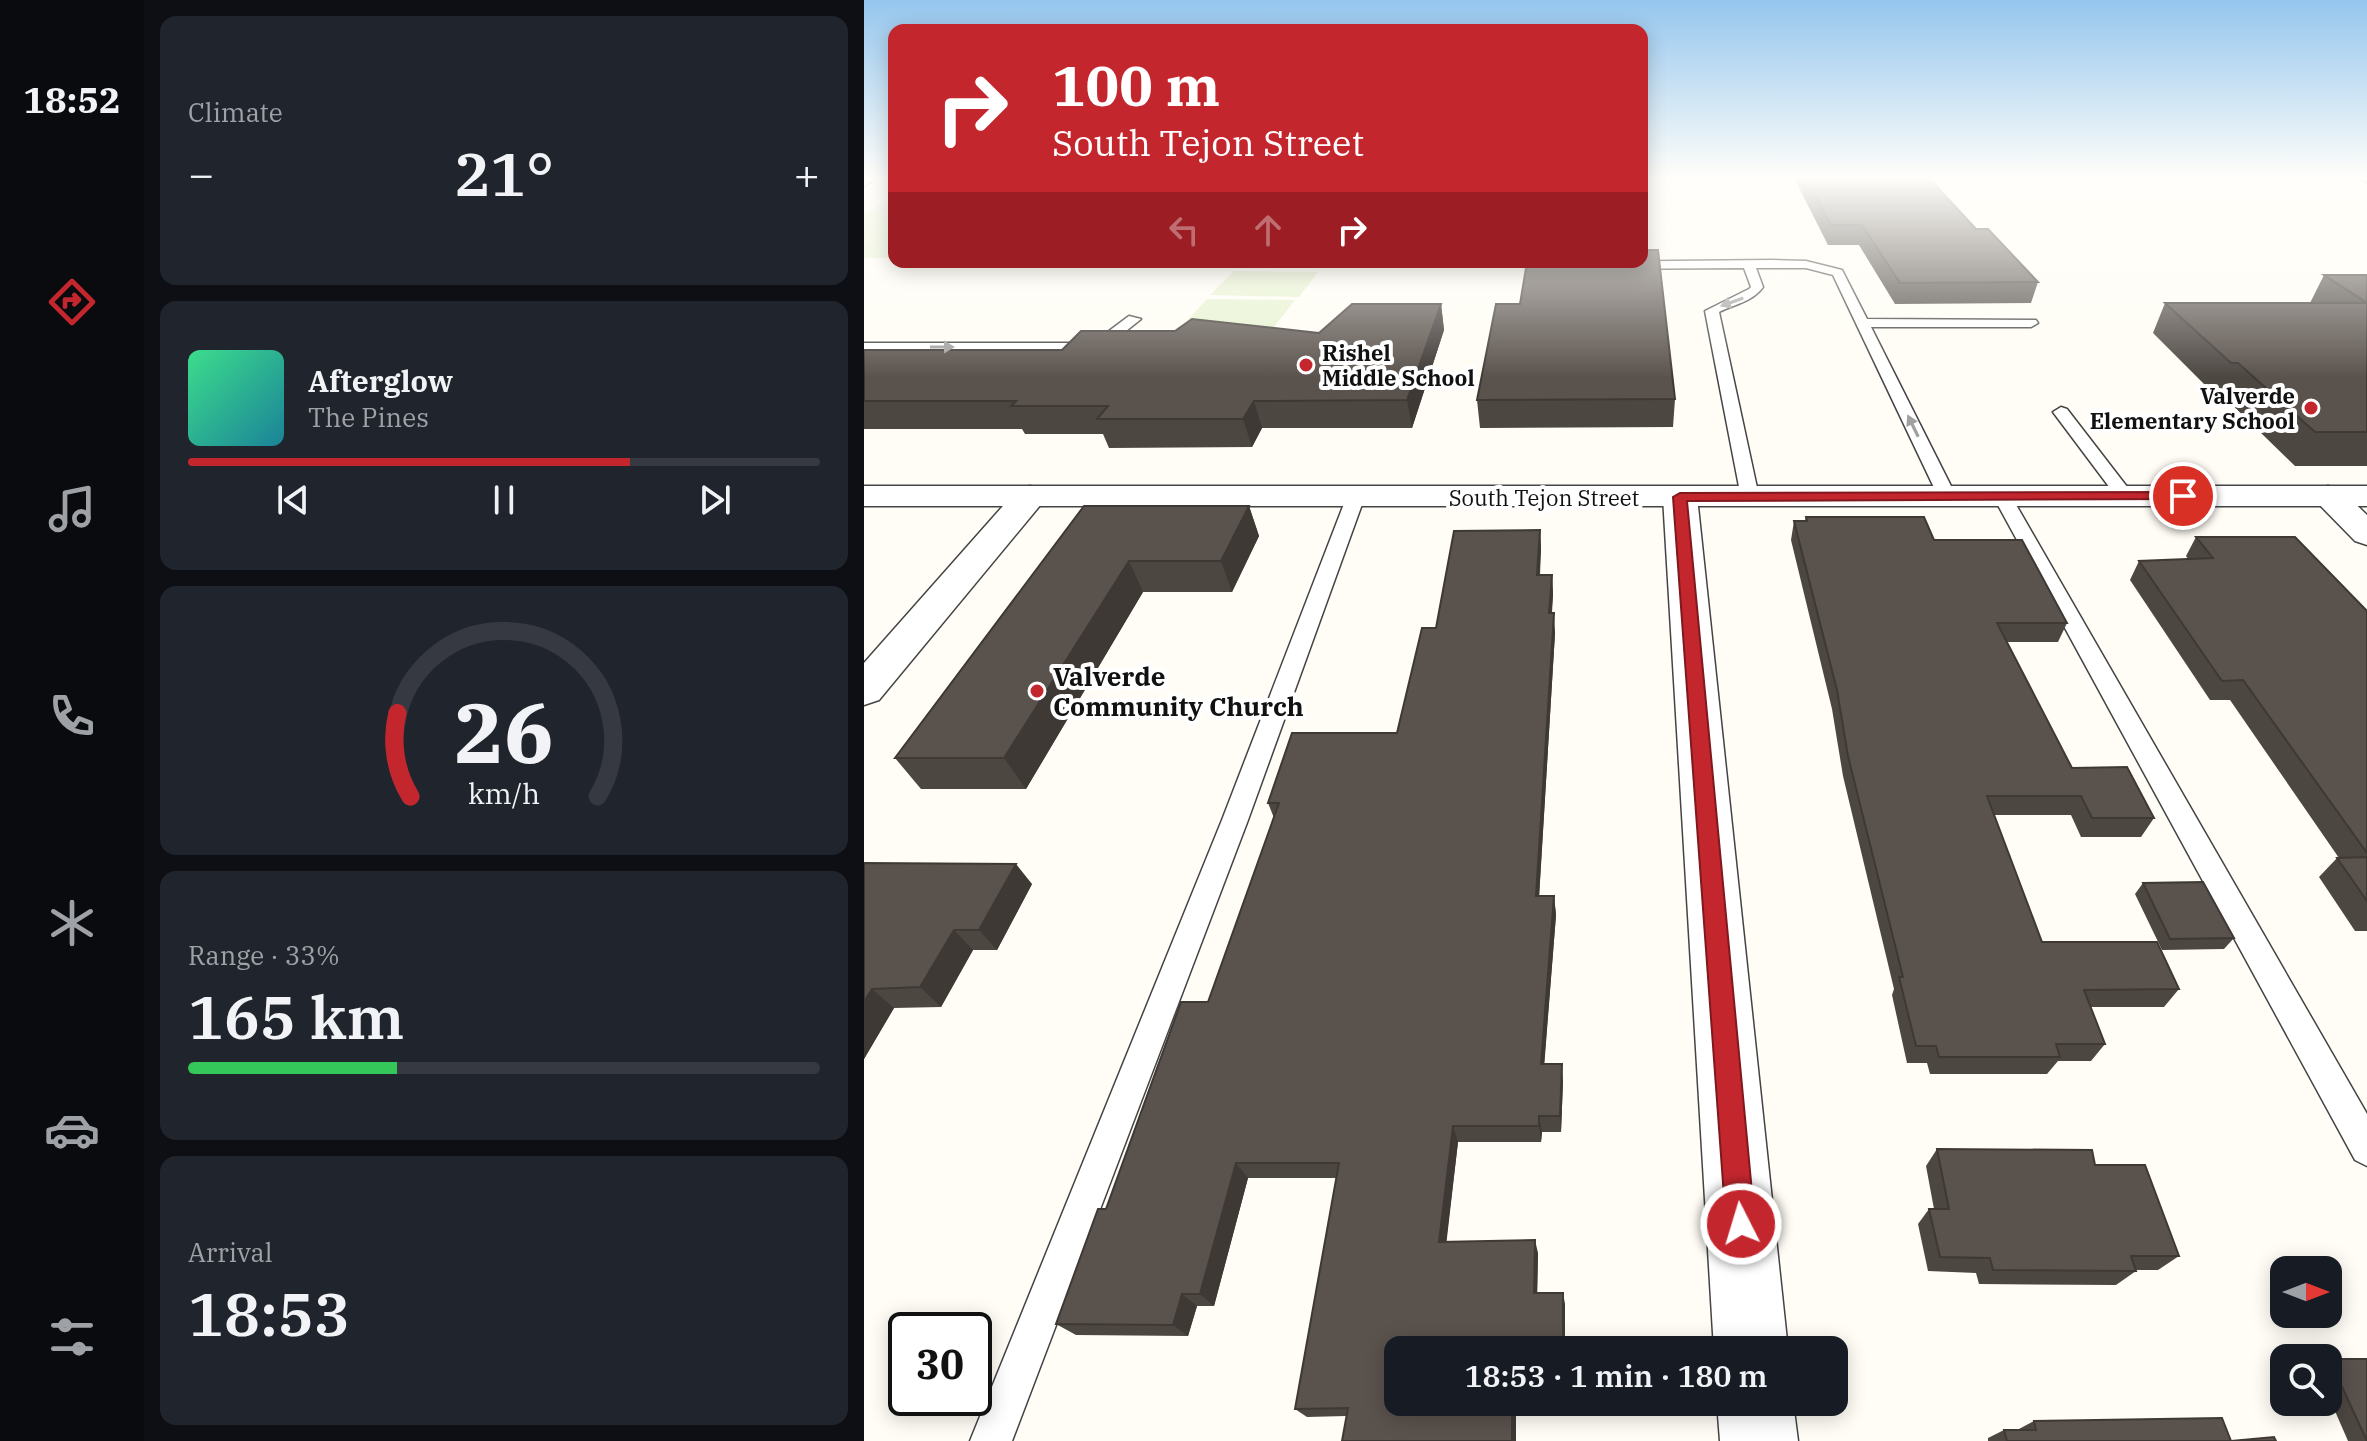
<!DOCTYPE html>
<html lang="en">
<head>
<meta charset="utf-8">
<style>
  body { margin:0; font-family:"IBM Plex Serif",serif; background:#20242c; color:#f1f3f6; height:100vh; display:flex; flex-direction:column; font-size:30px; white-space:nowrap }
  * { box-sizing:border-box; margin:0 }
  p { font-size:26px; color:#9ea1a6 }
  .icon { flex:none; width:44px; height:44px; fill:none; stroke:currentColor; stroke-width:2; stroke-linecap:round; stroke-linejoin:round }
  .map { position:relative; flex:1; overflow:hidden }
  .sheet { display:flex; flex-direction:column; gap:16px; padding:16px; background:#0d0f14; width:720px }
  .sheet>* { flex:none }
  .top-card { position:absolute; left:24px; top:24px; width:760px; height:244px; border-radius:16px; box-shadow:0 4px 20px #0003; background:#c4262e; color:#fff; overflow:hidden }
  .needle { width:52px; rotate:90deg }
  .buttons { position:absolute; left:1406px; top:1256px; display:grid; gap:16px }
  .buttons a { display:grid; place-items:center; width:72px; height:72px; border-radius:16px; background:#171b24; box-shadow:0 4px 20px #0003; font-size:40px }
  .speed { position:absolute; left:24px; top:1312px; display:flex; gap:16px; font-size:40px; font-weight:700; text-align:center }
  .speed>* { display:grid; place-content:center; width:104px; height:104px; border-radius:50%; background:#171b24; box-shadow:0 4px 20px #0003; line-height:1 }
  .speed .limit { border:4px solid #111; border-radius:12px; background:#fff; color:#111 }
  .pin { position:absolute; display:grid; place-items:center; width:68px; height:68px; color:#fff; margin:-34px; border:4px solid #fff; border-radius:50%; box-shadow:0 2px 8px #0007 }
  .me { position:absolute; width:88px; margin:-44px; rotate:355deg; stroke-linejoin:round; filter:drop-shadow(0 0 6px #0008) }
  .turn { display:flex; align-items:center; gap:28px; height:168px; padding:0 32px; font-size:36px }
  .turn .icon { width:104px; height:104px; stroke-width:2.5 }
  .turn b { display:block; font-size:56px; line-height:68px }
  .lanes { display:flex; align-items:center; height:76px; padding:0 32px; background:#0003; justify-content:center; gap:40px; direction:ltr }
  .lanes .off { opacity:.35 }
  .big { font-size:60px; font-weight:600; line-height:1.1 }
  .sheet .widget { flex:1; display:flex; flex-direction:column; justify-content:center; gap:12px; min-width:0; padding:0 28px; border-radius:16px; background:#20242c }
  .sheet .dial { align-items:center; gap:0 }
  .dial svg { height:208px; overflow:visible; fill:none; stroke:#363941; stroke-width:7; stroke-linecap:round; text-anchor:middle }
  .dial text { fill:#f1f3f6; stroke:none }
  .song { display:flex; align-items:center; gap:24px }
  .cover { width:96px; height:96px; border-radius:12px; background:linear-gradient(135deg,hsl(150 70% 55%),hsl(190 70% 35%)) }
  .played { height:8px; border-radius:4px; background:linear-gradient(90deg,#c4262e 70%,#363941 70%) }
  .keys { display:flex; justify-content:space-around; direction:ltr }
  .heat { display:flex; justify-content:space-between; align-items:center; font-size:44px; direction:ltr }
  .charge { height:12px; border-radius:6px; background:linear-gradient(90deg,#34c759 33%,#363941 0) }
  .trip { position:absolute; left:520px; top:1336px; width:464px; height:80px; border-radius:16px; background:#171b24; box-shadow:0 4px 20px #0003; font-weight:600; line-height:80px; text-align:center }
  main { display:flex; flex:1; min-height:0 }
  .dock { display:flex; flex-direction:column; width:144px; justify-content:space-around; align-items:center; background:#090b0e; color:#9ea1a6 }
  .dock .icon { width:56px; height:56px }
  .dock .on { color:#c4262e }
  .dock b { font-size:36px; color:#f1f3f6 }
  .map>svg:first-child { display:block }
</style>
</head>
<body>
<main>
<nav class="dock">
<b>18:52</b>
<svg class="icon on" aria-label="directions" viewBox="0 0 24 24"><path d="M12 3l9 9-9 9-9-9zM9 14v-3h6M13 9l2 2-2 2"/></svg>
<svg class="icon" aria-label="music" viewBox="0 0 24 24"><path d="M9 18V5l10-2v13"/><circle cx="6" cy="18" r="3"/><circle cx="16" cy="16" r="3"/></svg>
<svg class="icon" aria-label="phone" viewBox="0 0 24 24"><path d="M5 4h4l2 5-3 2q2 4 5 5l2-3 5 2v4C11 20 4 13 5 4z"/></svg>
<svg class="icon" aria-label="climate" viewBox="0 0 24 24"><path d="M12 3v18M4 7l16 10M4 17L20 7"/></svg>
<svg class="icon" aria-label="car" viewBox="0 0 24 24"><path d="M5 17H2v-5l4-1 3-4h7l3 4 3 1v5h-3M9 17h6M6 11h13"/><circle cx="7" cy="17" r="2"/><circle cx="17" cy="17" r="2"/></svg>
<svg class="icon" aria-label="filters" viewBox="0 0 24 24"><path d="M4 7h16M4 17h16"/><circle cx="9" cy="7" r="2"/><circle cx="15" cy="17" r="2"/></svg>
</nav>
<section class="sheet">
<div class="widget"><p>Climate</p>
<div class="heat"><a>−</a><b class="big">21°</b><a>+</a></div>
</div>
<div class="widget">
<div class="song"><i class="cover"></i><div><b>Afterglow</b><p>The Pines</p></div></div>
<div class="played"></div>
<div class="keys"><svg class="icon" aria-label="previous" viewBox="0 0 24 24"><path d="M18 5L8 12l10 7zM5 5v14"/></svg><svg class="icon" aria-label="pause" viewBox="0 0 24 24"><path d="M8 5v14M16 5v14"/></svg><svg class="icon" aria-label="next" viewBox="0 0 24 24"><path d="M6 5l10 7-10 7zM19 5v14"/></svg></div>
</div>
<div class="widget dial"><svg viewBox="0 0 100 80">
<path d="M14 69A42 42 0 1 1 86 69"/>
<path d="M14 69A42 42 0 0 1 9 37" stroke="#c4262e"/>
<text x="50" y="56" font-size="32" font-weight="700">26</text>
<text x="50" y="72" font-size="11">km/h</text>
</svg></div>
<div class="widget"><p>Range · 33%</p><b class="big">165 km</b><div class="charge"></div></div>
<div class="widget"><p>Arrival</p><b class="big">18:53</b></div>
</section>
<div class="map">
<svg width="1503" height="1441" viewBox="0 0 1503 1441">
  <rect width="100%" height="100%" fill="#fffdf5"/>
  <path fill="#e6f2cf" d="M30,197V258H0V213Z
    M370,271L454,272L435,297L346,295Z
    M343,299L431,300L410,327L318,326Z"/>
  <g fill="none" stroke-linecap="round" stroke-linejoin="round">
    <defs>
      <path id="service" d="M908,260L942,261L978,270L1003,319L1172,320L1174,323L1167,327H1007L1092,496L1089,500H1077L1074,496L969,275L942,268H892L899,287C888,302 871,304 855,312L895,497L886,502L877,497L841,311L885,289L887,287L880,268L720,269L714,265V262Z
        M265,316L277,319L247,343L214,351H0V343H214L237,337Z
        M1197,407L1203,409L1267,492L1270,496L1267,500H1255L1189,412Z
        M492,491L501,496L384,820L148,1441H106L358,820L483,496Z
        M1138,491L1147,496L1503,1114V1166L1491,1160L1129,496Z"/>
      <path id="minor" d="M0,176H19L0,186Z
        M166,486L178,489L183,496L178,503L15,700L0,705V663L154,489Z
        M1464,486L1476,489L1503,515V545L1491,541L1447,496L1452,489Z
        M816,487L828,490L833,497L924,1350H850L799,497L804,490Z
        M853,1402H929L934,1441H856Z"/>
      <path id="tertiary" d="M0,486H1503V506H0Z"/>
      <path id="primary" d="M1492,176H1503V182Z"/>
    </defs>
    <use href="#service" stroke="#444" stroke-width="3"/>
    <use href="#minor" stroke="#444" stroke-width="3"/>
    <use href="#tertiary" stroke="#444" stroke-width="3"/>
    <use href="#primary" stroke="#222" stroke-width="3"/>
    <use href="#service" fill="#fff" fill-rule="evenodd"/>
    <use href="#minor" fill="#fff" fill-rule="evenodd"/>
    <use href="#tertiary" fill="#fff" fill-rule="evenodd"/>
    <use href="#primary" fill="#f9d66b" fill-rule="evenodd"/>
  </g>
  <path fill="#4d4742" d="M929,176H1063L1112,229L1174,282L1167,303L1031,304L995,245H964Z
    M1460,275H1503V466H1431L1358,395H1351L1289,333L1301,303H1446Z
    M577,304L580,330L548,428H398L388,447L245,448L239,434H161L158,429H0V350H198L455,333Z
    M811,399L809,427L616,428L613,400Z
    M220,506H385L395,536L368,592H279L162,789H57L31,758Z
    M942,517L1070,540L1203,623L1194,642H1143L1208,768L1290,818L1277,837H1217L1207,815H1130L1178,942L1315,989L1300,1007H1226L1241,1044L1227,1061H1194L1183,1074H1066L1063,1063H1043L1028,995L1030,989L979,776L968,709L927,540L930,521H941Z
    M676,530L677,549L676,575H688L689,594L688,613L691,633L675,896H690L692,915L680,1064L699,1081L697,1132H678L677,1142H594L582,1242L674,1253L673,1293L701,1304L534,1402H668L482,1416L443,1417L431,1409L473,1178H384L350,1306H333L324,1336L212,1335L192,1324L242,1209L344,1002L410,818L404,803L533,733L572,628Z
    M1332,537L1503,611V931H1491L1455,877L1473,858H1475L1366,700H1346L1266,580L1275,561L1324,559L1322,556Z
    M0,863L168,884L133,950H109L77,1007L30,1008L0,1059Z
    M1279,883L1370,938L1360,949L1298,950L1271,894Z
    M1073,1149L1231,1165L1315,1256L1294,1270H1272V1271L1252,1285L1115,1284L1112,1273L1064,1271L1054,1224L1065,1209H1070L1062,1166Z
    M1464,1359H1465L1503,1441H1484L1464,1395Z
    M1170,1421L1367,1441H1412H1124V1438L1140,1430H1153Z"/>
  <path fill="#3f3936" d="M577,304L580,330L548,428L543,400Z
    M390,401L398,428L388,447L379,419Z
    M385,506L395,536L368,592L357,561Z
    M676,530L677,549L674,594L673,575Z
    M265,561L279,592L162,789L140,758Z
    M688,575L689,594L686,633L685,613Z
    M690,613L691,633L674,915L672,896Z
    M152,864L168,884L133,950L115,930Z
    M690,896L692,915L679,1081L677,1064Z
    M90,930L109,950L77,1007L56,987Z
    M8,989L30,1008L0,1059V1002Z
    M698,1064L699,1081L697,1132L696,1116Z
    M675,1116L678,1132L677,1142L675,1126Z
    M589,1126L594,1142L581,1255L575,1242Z
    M372,1163L384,1178L350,1306L336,1294Z
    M671,1240L674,1253L673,1304L670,1293Z
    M699,1293L701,1304V1350H699Z
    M318,1294L333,1306L324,1336L309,1325Z
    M648,1402H652V1441H648Z"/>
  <path fill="#5a524d" stroke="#3f3936" stroke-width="2" d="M941,176H1063L1112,229H1124L1174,282L1036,283L998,225H967Z
    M778,250H794L811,399L613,400L632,304H656L663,262H778Z
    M1460,275H1503V303Z
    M1301,303H1503V432H1451L1374,363H1367Z
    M488,304H577L543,400L390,401L379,419H233L244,406H147L152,401H0V350H198L217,331H311L328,319L455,333Z
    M220,506H385L357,561H265L140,758H31Z
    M942,517H1060L1070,540H1158L1203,623H1133L1208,768L1263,767L1290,818H1228L1217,796H1123L1178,942H1293L1315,989L1220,990L1241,1044H1192L1196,1057H1075L1072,1046H1052L1035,977H1039L984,756L973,690L930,521H943Z
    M676,530L673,575H688L685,613H690L672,896H690L677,1064H698L696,1116H675V1126H589L575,1242L671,1240L670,1293H699V1350H534V1402H648V1441H478L484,1408L431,1409L475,1163H372L336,1294H318L309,1325L192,1324L234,1209H242L317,1002H344L415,803H404L428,733H533L558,628H572L590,531Z
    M1332,537H1431L1503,611V853L1379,680L1358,681L1275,561L1349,558Z
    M1503,857V901L1473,858Z
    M0,863L152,864L115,930H90L56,987L8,989L0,1002Z
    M1339,882L1370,938L1306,939L1279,883Z
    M1073,1149L1228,1150L1231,1165H1281L1315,1256H1267L1272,1271L1129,1270L1126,1258L1076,1257L1065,1209H1085Z
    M1465,1359H1503V1441Z
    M1358,1418L1367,1441L1410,1437L1412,1441H1143L1140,1430H1172L1170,1421Z"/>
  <defs><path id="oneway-solid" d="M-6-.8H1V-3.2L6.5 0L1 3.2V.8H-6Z" transform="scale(2)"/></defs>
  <g fill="#a0a0a0">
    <use href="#oneway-solid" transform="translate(868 302) rotate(161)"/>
    <use href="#oneway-solid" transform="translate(78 347)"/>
    <use href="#oneway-solid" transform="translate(1049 426) rotate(-116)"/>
  </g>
  <linearGradient id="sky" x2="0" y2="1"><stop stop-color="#95c6ee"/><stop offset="0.47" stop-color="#fffefa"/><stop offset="1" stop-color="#fffefa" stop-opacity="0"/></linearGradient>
  <rect width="1503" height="378" fill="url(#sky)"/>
  <path fill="#c4262e" stroke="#7f191e" stroke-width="2" d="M1319,492L1323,493V499L823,501L891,1224L887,1234L877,1238L867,1234L862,1224L809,497L816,493Z"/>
  <g fill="#c4262e" stroke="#fff" stroke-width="3">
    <circle cx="442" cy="365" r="8"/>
    <circle cx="1447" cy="408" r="8"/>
    <circle cx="173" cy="691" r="8"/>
  </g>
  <g text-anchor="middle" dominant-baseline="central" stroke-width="8" stroke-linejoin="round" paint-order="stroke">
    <g font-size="22" font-weight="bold" fill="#111" stroke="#fff" text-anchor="start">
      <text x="458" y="352">Rishel<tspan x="458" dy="25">Middle School</tspan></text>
      <text x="1431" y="395" text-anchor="end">Valverde<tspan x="1431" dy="25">Elementary School</tspan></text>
    </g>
    <g font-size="22" fill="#111" stroke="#fff">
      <text x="680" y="497">South Tejon Street</text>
    </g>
    <g font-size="26" font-weight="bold" fill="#111" stroke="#fff" text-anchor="start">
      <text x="189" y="676">Valverde<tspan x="189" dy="30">Community Church</tspan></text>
    </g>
  </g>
</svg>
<div class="buttons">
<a><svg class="needle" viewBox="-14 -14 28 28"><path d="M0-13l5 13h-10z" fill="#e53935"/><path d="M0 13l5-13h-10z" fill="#9ea1a6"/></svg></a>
<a><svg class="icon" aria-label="search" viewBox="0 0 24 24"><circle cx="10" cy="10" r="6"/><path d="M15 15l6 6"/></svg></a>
</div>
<div class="speed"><div class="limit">30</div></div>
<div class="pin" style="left:1319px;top:496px;background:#d93025"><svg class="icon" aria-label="arrive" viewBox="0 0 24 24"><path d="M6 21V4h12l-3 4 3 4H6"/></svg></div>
<svg class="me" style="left:877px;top:1224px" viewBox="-20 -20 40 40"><circle r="17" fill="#c4262e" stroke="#fff" stroke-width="3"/><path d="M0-11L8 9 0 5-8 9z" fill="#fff"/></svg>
<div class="trip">18:53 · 1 min · 180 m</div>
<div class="top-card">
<div class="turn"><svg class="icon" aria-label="right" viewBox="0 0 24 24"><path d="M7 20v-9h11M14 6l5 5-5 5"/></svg><div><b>100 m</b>South Tejon Street</div></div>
<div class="lanes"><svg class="icon off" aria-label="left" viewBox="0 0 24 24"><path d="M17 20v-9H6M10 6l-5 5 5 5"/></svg><svg class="icon off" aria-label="ahead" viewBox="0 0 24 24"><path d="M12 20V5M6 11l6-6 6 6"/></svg><svg class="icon" aria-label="right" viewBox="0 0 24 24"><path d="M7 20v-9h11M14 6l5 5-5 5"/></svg></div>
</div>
</div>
</main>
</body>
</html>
